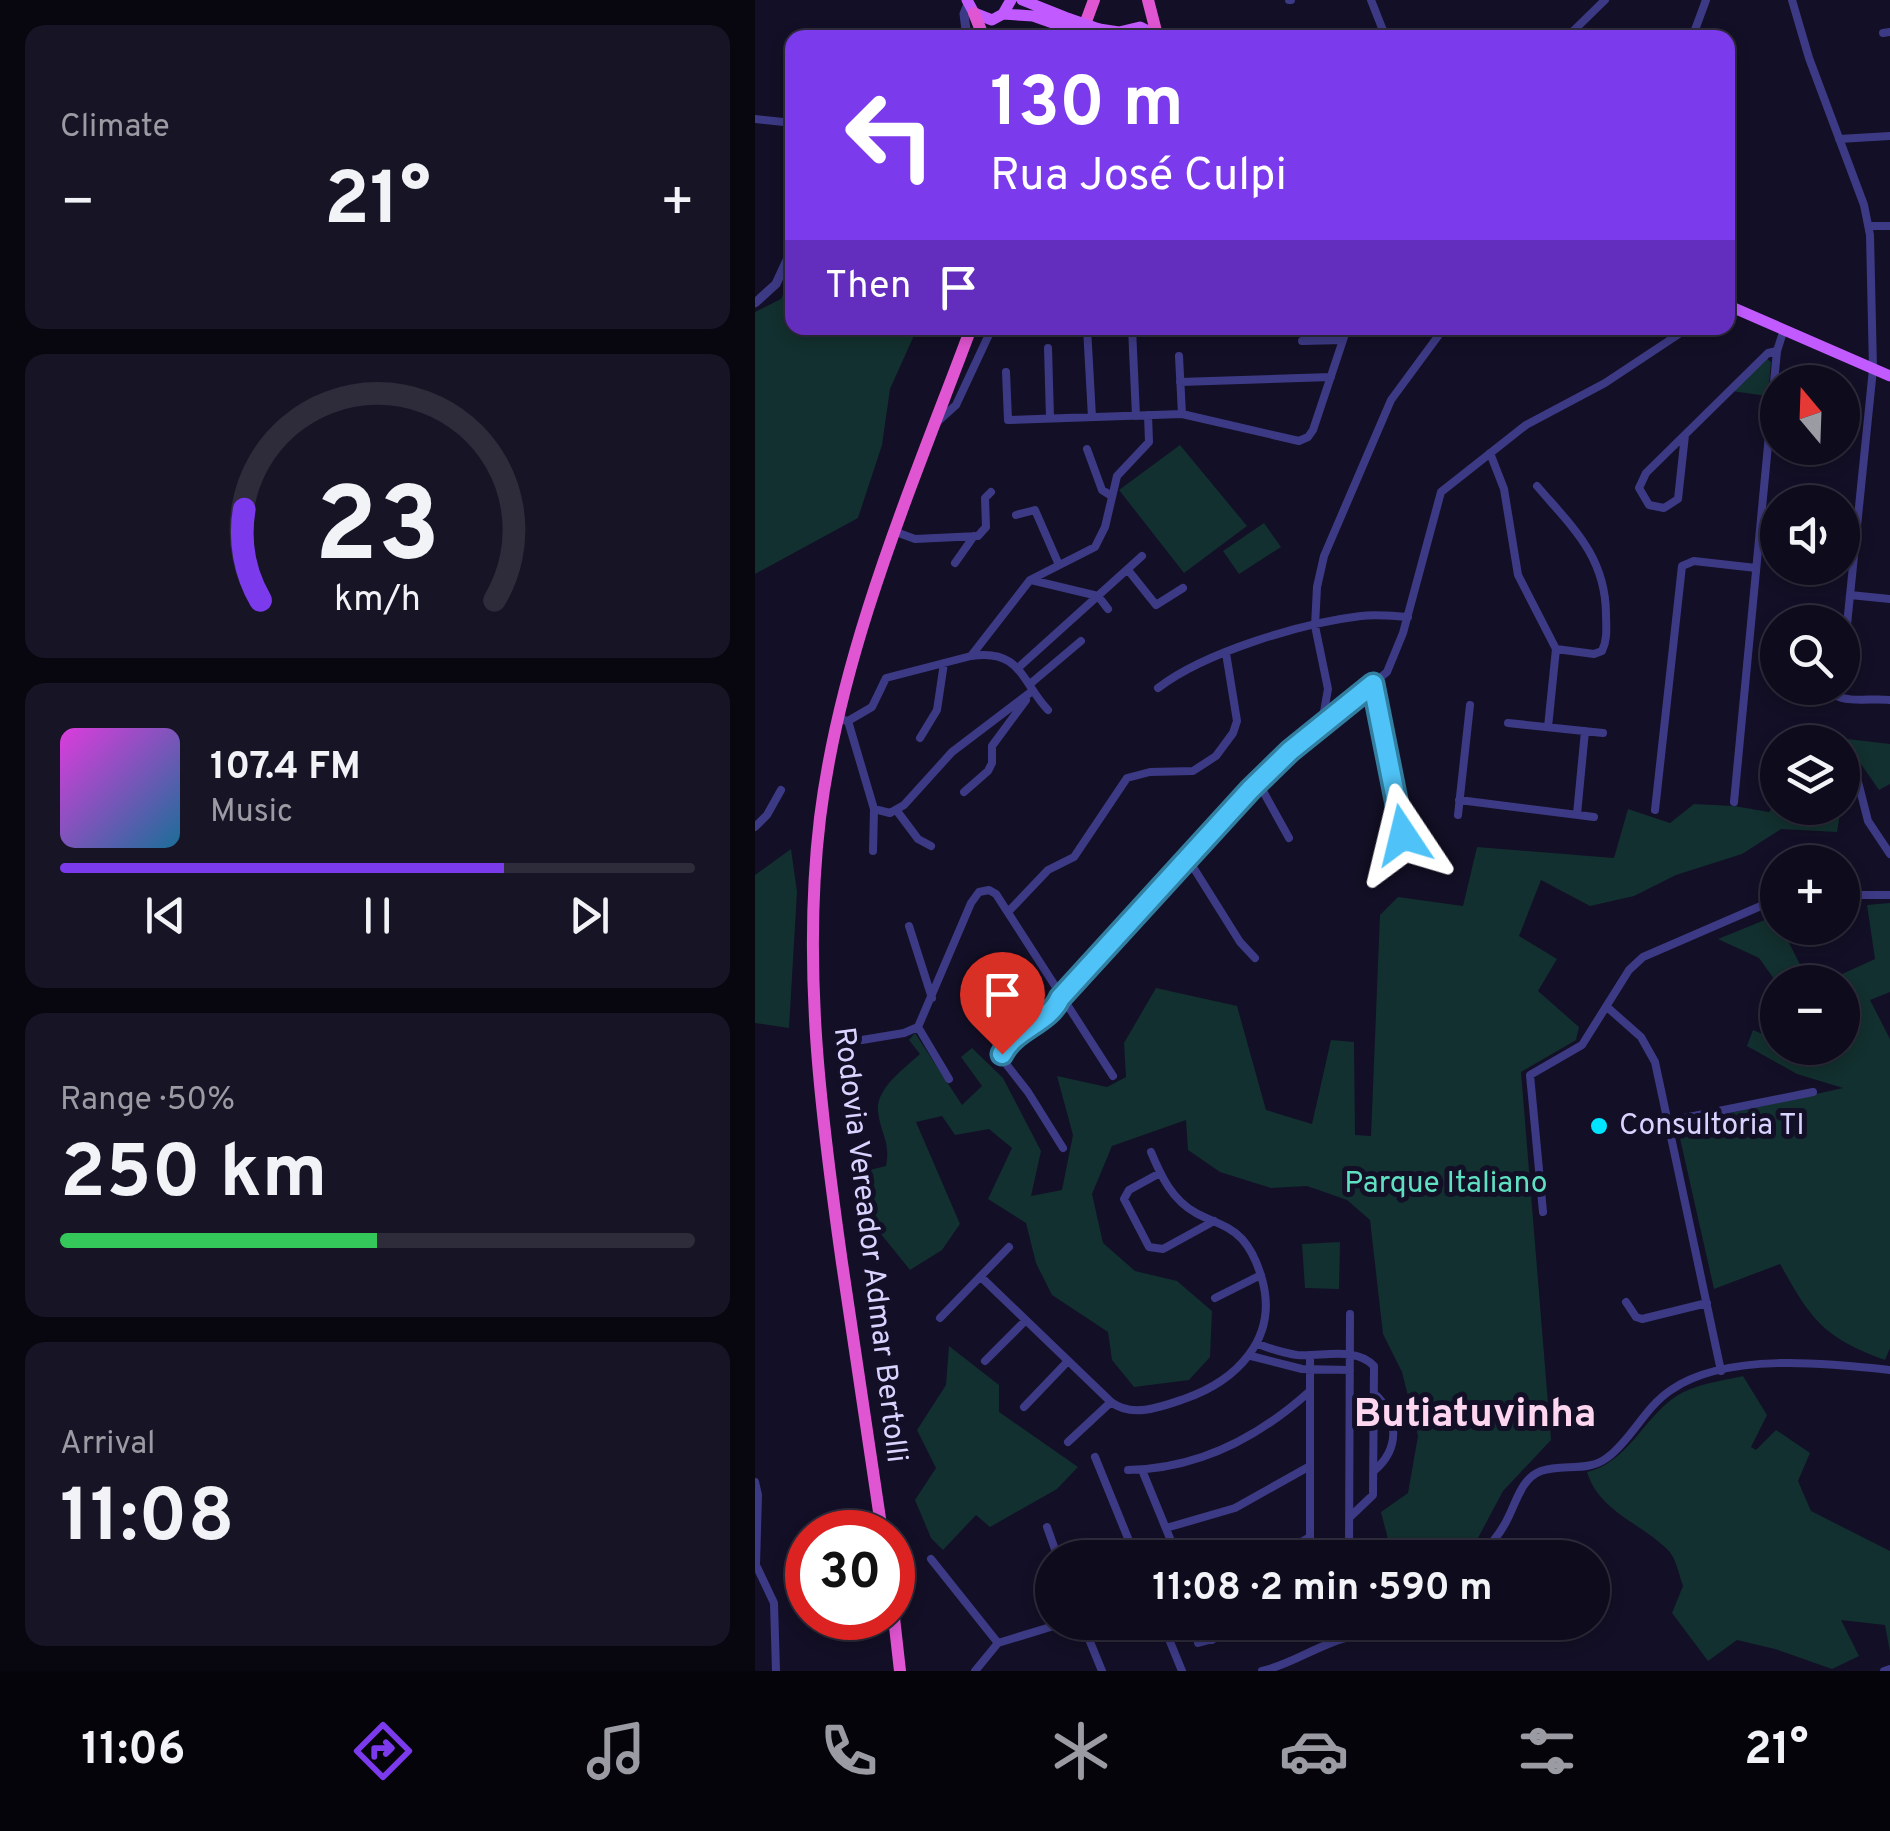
<!DOCTYPE html>
<html lang="en">
<head>
<meta charset="utf-8">
<style>
  body { margin:0; font-family:Overpass,sans-serif; background:#171425; color:#f1f3f6; height:100vh; display:flex; flex-direction:column; font-size:38px; white-space:nowrap }
  * { box-sizing:border-box; margin:0 }
  p { font-size:32px; color:#9b9ba3 }
  .icon { flex:none; width:55px; height:55px; fill:none; stroke:currentColor; stroke-width:2; stroke-linecap:round; stroke-linejoin:round }
  .map { position:relative; flex:1; overflow:hidden }
  .sheet { display:flex; flex-direction:column; gap:25px; padding:25px; background:#08060f; width:755px }
  .sheet>* { flex:none }
  .banner { position:absolute; left:30px; top:30px; width:950px; height:305px; border-radius:20px; box-shadow:0 5px 15px #0003,0 0 0 2px #2e2b3b; background:#7c3aed; color:#fff; overflow:hidden }
  .needle { width:65px; rotate:341deg }
  .fabs { position:absolute; left:1005px; top:365px; display:grid; gap:20px }
  .fabs a { display:grid; place-items:center; width:100px; height:100px; border-radius:50%; background:#0e0b1c; box-shadow:0 5px 15px #0003,0 0 0 2px #2e2b3b; font-size:50px }
  .speed { position:absolute; left:30px; top:1510px; display:flex; gap:20px; font-size:50px; font-weight:700; text-align:center }
  .speed>* { display:grid; place-content:center; width:130px; height:130px; border-radius:50%; background:#0e0b1c; box-shadow:0 5px 15px #0003,0 0 0 2px #2e2b3b; line-height:1 }
  .speed .limit { border:15px solid #d22; background:#fff; color:#111 }
  .pin { position:absolute; display:grid; place-items:center; width:85px; height:85px; color:#fff; margin:-102px -42px; border-radius:50% 50% 50% 0; rotate:-45deg; box-shadow:0 0 10px #0007 }
  .pin .icon { rotate:45deg }
  .me { position:absolute; width:110px; margin:-55px; rotate:350deg; stroke-linejoin:round; filter:drop-shadow(0 0 8px #0008) }
  .turn { display:flex; align-items:center; gap:35px; height:210px; padding:0 40px; font-size:45px }
  .turn .icon { width:130px; height:130px; stroke-width:2.5 }
  .turn b { display:block; font-size:70px; line-height:85px }
  .then { display:flex; align-items:center; height:95px; padding:0 40px; background:#0003; gap:20px; font-size:38px }
  .big { font-size:75px; font-weight:700; line-height:1.1 }
  .sheet .widget { flex:1; display:flex; flex-direction:column; justify-content:center; gap:15px; min-width:0; padding:0 35px; border-radius:20px; background:#171425 }
  .sheet .dial { align-items:center; gap:0 }
  .dial svg { height:260px; overflow:visible; fill:none; stroke:#2e2b3b; stroke-width:7; stroke-linecap:round; text-anchor:middle }
  .dial text { fill:#f1f3f6; stroke:none }
  .song { display:flex; align-items:center; gap:30px }
  .cover { width:120px; height:120px; border-radius:15px; background:linear-gradient(135deg,hsl(300 70% 55%),hsl(200 70% 35%)) }
  .played { height:10px; border-radius:5px; background:linear-gradient(90deg,#7c3aed 70%,#2e2b3b 70%) }
  .keys { display:flex; justify-content:space-around; direction:ltr }
  .heat { display:flex; justify-content:space-between; align-items:center; font-size:55px; direction:ltr }
  .charge { height:15px; border-radius:8px; background:linear-gradient(90deg,#34c759 50%,#2e2b3b 0) }
  .trip { position:absolute; left:280px; top:1540px; width:575px; height:100px; border-radius:50px; background:#0e0b1c; box-shadow:0 5px 15px #0003,0 0 0 2px #2e2b3b; font-weight:700; line-height:100px; text-align:center }
  .dock { display:flex; height:160px; justify-content:space-around; align-items:center; background:#06040b; color:#9b9ba3 }
  .dock .icon { width:70px; height:70px }
  .dock .selected { color:#7c3aed }
  .dock b { font-size:45px; color:#f1f3f6 }
  main { display:flex; flex:1; min-height:0 }
  .map>svg:first-child { display:block }
</style>
</head>
<body>
<main>
<section class="sheet">
<div class="widget"><p>Climate</p>
<div class="heat"><a>−</a><b class="big">21°</b><a>+</a></div>
</div>
<div class="widget dial"><svg viewBox="0 0 100 80">
<path d="M14 69A42 42 0 1 1 86 69"/>
<path d="M14 69A42 42 0 0 1 9 41" stroke="#7c3aed"/>
<text x="50" y="56" font-size="32" font-weight="700">23</text>
<text x="50" y="72" font-size="11">km/h</text>
</svg></div>
<div class="widget">
<div class="song"><i class="cover"></i><div><b>107.4 FM</b><p>Music</p></div></div>
<div class="played"></div>
<div class="keys"><svg class="icon" aria-label="previous" viewBox="0 0 24 24"><path d="M18 5L8 12l10 7zM5 5v14"/></svg><svg class="icon" aria-label="pause" viewBox="0 0 24 24"><path d="M8 5v14M16 5v14"/></svg><svg class="icon" aria-label="next" viewBox="0 0 24 24"><path d="M6 5l10 7-10 7zM19 5v14"/></svg></div>
</div>
<div class="widget"><p>Range · 50%</p><b class="big">250 km</b><div class="charge"></div></div>
<div class="widget"><p>Arrival</p><b class="big">11:08</b></div>
</section>
<div class="map">
<svg width="1135" height="1671" viewBox="0 0 1135 1671">
  <rect width="100%" height="100%" fill="#130f26"/>
  <path fill="#12302f" d="M37,277L38,328H157L161,331L135,389L127,445L103,518L0,574V312L26,299Z
    M1011,358L1016,362L1013,396L976,391Z
    M425,445L492,526L429,573L364,490Z
    M509,523L526,547L484,574L468,551Z
    M1033,732L1135,744V784L1124,790L1099,754L1088,755V742H1028Z
    M1022,801V808H1086L1082,832L1026,829L987,854L921,875L879,896L835,906L786,880L764,936L802,959L783,991L824,1027L821,1040L766,1072L796,1440L748,1491L723,1538L698,1557H656L636,1551L626,1512L653,1493L663,1436L647,1372L628,1334L615,1220L592,1200L552,1186L516,1188L465,1172L433,1150L431,1120L357,1146L337,1194L348,1243L380,1271L422,1281L457,1311L455,1357L434,1380L379,1387L357,1360L353,1332L297,1295L281,1263L271,1223L233,1199L257,1148L234,1129L200,1135L187,1116L161,1122L205,1224L187,1250L155,1270L126,1234L102,1173L131,1166C136,1142 125,1133 123,1111C121,1088 149,1069 165,1054L154,1040L160,1033L207,1105L227,1086L206,1057L217,1048L248,1078L286,1151L276,1196L307,1190L318,1135L302,1076L352,1087L371,1077L369,1043L401,988L482,1006L511,1110L557,1124L576,1040L599,1042L600,1135L616,1136L625,915L643,897L708,906L722,847L859,858L873,809L915,823L939,804L979,806L1014,812Z
    M36,849L42,892L34,1028L0,1023V875Z
    M1135,903V992L1115,1000L1135,1039V1348L1130,1360C1068,1337 1057,1321 1025,1264L959,1289L922,1125L1088,1088L1042,1074L992,1046L998,1030L1022,1040V1048H1088V1019L1091,1016L1085,975L1120,959L1112,905Z
    M1022,915V928H1032L1028,931L1054,982L1022,983L1004,958L963,939Z
    M585,1242L584,1289L550,1288L547,1244Z
    M194,1346L244,1385V1412L323,1467L302,1489L235,1527L221,1515L188,1550L176,1538L160,1500L181,1468L162,1430L191,1385Z
    M988,1376L1012,1415L996,1447L1001,1450L1021,1430L1055,1453L1043,1481L1056,1511L1135,1551V1652L1130,1625L1086,1620L1104,1656L1077,1669L1020,1649L982,1640L953,1661L917,1613L928,1586C924,1575 921,1557 912,1549C885,1523 844,1511 832,1472C872,1463 888,1419 920,1397C939,1384 966,1381 988,1376Z"/>
  <g fill="none" stroke-linecap="round" stroke-linejoin="round">
    <path stroke="#3d3a85" stroke-width="8" d="M534,0H536
      M616,0L631,38
      M1037,0L1054,58L1109,205L1115,235L1118,369L1088,664
      M1128,33L1135,32
      M811,38L850,0
      M937,38L951,0
      M0,119L38,123
      M1084,139L1135,136
      M1114,226H1135
      M332,328L337,417
      M377,328L381,416
      M547,341L588,340
      M293,348L295,418
      M424,356L427,414
      M251,372L253,420L427,414L544,441L553,437L558,430L592,328
      M425,382L576,377
      M180,424L201,405L237,328
      M930,435L923,499L909,508L894,505L884,488L891,473L1013,353L1022,351
      M332,449L347,490L355,495
      M735,453L749,489L763,575L801,649L793,727
      M782,486C816,526 850,555 851,613C851,626 853,639 847,651L839,654L801,649
      M261,515L280,510L304,565
      M141,532L160,539L223,536L231,527L230,498L236,492
      M200,563L219,536
      M373,570L401,605L428,588
      M276,580L343,596L353,609
      M1095,595L1135,599
      M216,656C266,648 267,683 293,710
      M264,667L387,556
      M275,684L326,641
      M618,684L648,835
      M403,688C450,652 547,623 606,616C621,614 637,616 653,617
      M1077,688L1080,695C1093,703 1118,698 1135,700
      M84,719L93,721L117,707L131,678L216,656L275,580L340,547L350,527L362,476L394,442L393,415
      M93,721L119,809L135,813L149,805L197,752L276,692
      M567,723L573,689L560,626L562,587L569,556L636,400L689,328
      M753,723L848,733
      M165,738L182,710L189,663
      M1101,774L1113,821L1135,854
      M503,782L534,838
      M209,792L233,771L237,763V746L271,700
      M704,800L839,817
      M979,802L1022,351L1029,329
      M900,810L927,566L939,561L1001,568
      M142,811L163,839L176,846
      M822,814L830,731
      M703,815L715,705
      M0,827L12,815L26,790
      M118,851L119,809
      M433,859L485,942L500,958
      M1088,895H1135
      M253,912L293,870L319,857L372,778L395,772L438,771L461,756L478,733L482,721L471,653
      M154,926L177,998
      M852,1007L886,1037L900,1062L966,1371
      M163,1027L194,1079
      M107,1040L149,1033L163,1027L216,903L224,892L234,890L241,894L358,1076
      M914,1121L1058,1092
      M308,1148L273,1092L248,1060C249,1029 293,1024 305,998L526,759L632,672L648,633L686,492L771,425L850,383L933,328
      M405,1173L374,1190L369,1199L394,1247L408,1249L459,1221
      M788,1212L775,1075L827,1045L874,970L888,957L1022,899
      M226,1277L356,1402C377,1418 406,1407 429,1399C481,1381 524,1339 507,1279C503,1265 497,1250 487,1239C474,1225 457,1222 441,1213C417,1200 406,1176 396,1152
      M460,1298L506,1275
      M871,1302L881,1317L887,1319L952,1303
      M185,1318L254,1247
      M503,1344C516,1349 528,1353 542,1355C567,1357 600,1346 619,1366L618,1495L595,1517
      M496,1356L547,1369L595,1370
      M230,1361L271,1320
      M269,1407L313,1361
      M313,1442L356,1402
      M340,1457L381,1558
      M373,1470C443,1469 504,1437 555,1391
      M387,1470L423,1558
      M620,1470C644,1449 644,1420 622,1396
      M0,1482L3,1495L1,1565L19,1603L21,1671
      M292,1527L303,1558
      M411,1528L480,1508L555,1466
      M519,1558L555,1537
      M555,1558V1355
      M594,1558L595,1314
      M724,1558C732,1548 742,1538 748,1527C760,1509 764,1479 786,1471C808,1463 833,1473 853,1457C877,1439 890,1407 916,1390C970,1352 1073,1363 1135,1370
      M176,1559L243,1643L312,1622
      M327,1622L347,1671
      M407,1622L427,1671
      M450,1622L457,1640
      M443,1643L521,1622
      M220,1671L243,1643
      M507,1671C538,1664 564,1644 594,1637C619,1631 650,1640 670,1622
      M1129,1671L1135,1669"/>
    <path stroke="#3d3a85" stroke-width="9" d="M212,38L209,14L213,4
      M0,303L21,284L38,247"/>
    <path stroke="#c25bff" stroke-width="11" d="M212,0L219,13L237,20L248,14L256,0
      M267,0L315,19
      M248,14L278,16L312,28
      M344,29L364,32L385,27L405,37
      M972,305L1135,376"/>
    <path stroke="#e055d1" stroke-width="12" d="M393,0L402,35
      M219,13L229,38
      M326,35L339,0
      M127,1532C113,1443 100,1353 87,1263C66,1115 47,968 65,818C86,649 157,486 216,328
      M138,1609L145,1671"/>
    <path stroke="#c25bff" stroke-width="11" d="M315,19L344,29
      M312,28L340,38"/>
  </g>
  <g fill="none" stroke-linecap="round" stroke-linejoin="round">
    <defs>
      <path id="route" d="M247,1054C259,1029 294,1023 305,998L495,790L535,751L618,684L648,835"/>
    </defs>
    <use href="#route" stroke="#337fa1" stroke-width="25"/>
    <use href="#route" stroke="#4fc3f7" stroke-width="18"/>
  </g>
  <circle fill="#00e5ff" stroke="#130f26" stroke-width="4" cx="844" cy="1126" r="10"/>
  <g text-anchor="middle" dominant-baseline="central" stroke-width="10" stroke-linejoin="round" paint-order="stroke">
    <g font-size="30" fill="#d9d4ff" stroke="#130f26" text-anchor="start">
      <text x="864" y="1126">Consultoria TI</text>
    </g>
    <g font-size="30" fill="#5fe0c0" stroke="#130f26">
      <text x="691" y="1184">Parque Italiano</text>
    </g>
    <g font-size="30" fill="#d9d4ff" stroke="#130f26">
      <text transform="translate(114 1245) rotate(83)">Rodovia Vereador Admar Bertolli</text>
    </g>
    <g font-size="40" font-weight="bold" fill="#ffd6f0" stroke="#130f26">
      <text x="720" y="1416">Butiatuvinha</text>
    </g>
  </g>
</svg>
<div class="fabs">
<a><svg class="needle" viewBox="-14 -14 28 28"><path d="M0-13l5 13h-10z" fill="#e53935"/><path d="M0 13l5-13h-10z" fill="#9b9ba3"/></svg></a>
<a><svg class="icon" aria-label="sound" viewBox="0 0 24 24"><path d="M4 9h4l5-4v14l-5-4H4zM17 9q2 3 0 6"/></svg></a>
<a><svg class="icon" aria-label="search" viewBox="0 0 24 24"><circle cx="10" cy="10" r="6"/><path d="M15 15l6 6"/></svg></a>
<a><svg class="icon" aria-label="layers" viewBox="0 0 24 24"><path d="M12 4l9 5-9 5-9-5zM3 14l9 5 9-5"/></svg></a>
<a>+</a>
<a>−</a>
</div>
<div class="speed"><div class="limit">30</div></div>
<div class="pin" style="left:247px;top:1054px;background:#d93025"><svg class="icon" aria-label="arrive" viewBox="0 0 24 24"><path d="M6 21V4h12l-3 4 3 4H6"/></svg></div>
<svg class="me" style="left:648px;top:835px" viewBox="-20 -20 40 40"><path d="M0-17L14 15 0 8-14 15z" fill="#4fc3f7" stroke="#fff" stroke-width="4"/></svg>
<div class="trip">11:08 · 2 min · 590 m</div>
<div class="banner">
<div class="turn"><svg class="icon" aria-label="left" viewBox="0 0 24 24"><path d="M17 20v-9H6M10 6l-5 5 5 5"/></svg><div><b>130 m</b>Rua José Culpi</div></div>
<div class="then">Then<svg class="icon" aria-label="arrive" viewBox="0 0 24 24"><path d="M6 21V4h12l-3 4 3 4H6"/></svg></div>
</div>
</div>
</main>
<nav class="dock">
<b>11:06</b>
<svg class="icon selected" aria-label="directions" viewBox="0 0 24 24"><path d="M12 3l9 9-9 9-9-9zM9 14v-3h6M13 9l2 2-2 2"/></svg>
<svg class="icon" aria-label="music" viewBox="0 0 24 24"><path d="M9 18V5l10-2v13"/><circle cx="6" cy="18" r="3"/><circle cx="16" cy="16" r="3"/></svg>
<svg class="icon" aria-label="phone" viewBox="0 0 24 24"><path d="M5 4h4l2 5-3 2q2 4 5 5l2-3 5 2v4C11 20 4 13 5 4z"/></svg>
<svg class="icon" aria-label="climate" viewBox="0 0 24 24"><path d="M12 3v18M4 7l16 10M4 17L20 7"/></svg>
<svg class="icon" aria-label="car" viewBox="0 0 24 24"><path d="M5 17H2v-5l4-1 3-4h7l3 4 3 1v5h-3M9 17h6M6 11h13"/><circle cx="7" cy="17" r="2"/><circle cx="17" cy="17" r="2"/></svg>
<svg class="icon" aria-label="filters" viewBox="0 0 24 24"><path d="M4 7h16M4 17h16"/><circle cx="9" cy="7" r="2"/><circle cx="15" cy="17" r="2"/></svg>
<b>21°</b>
</nav>
</body>
</html>
